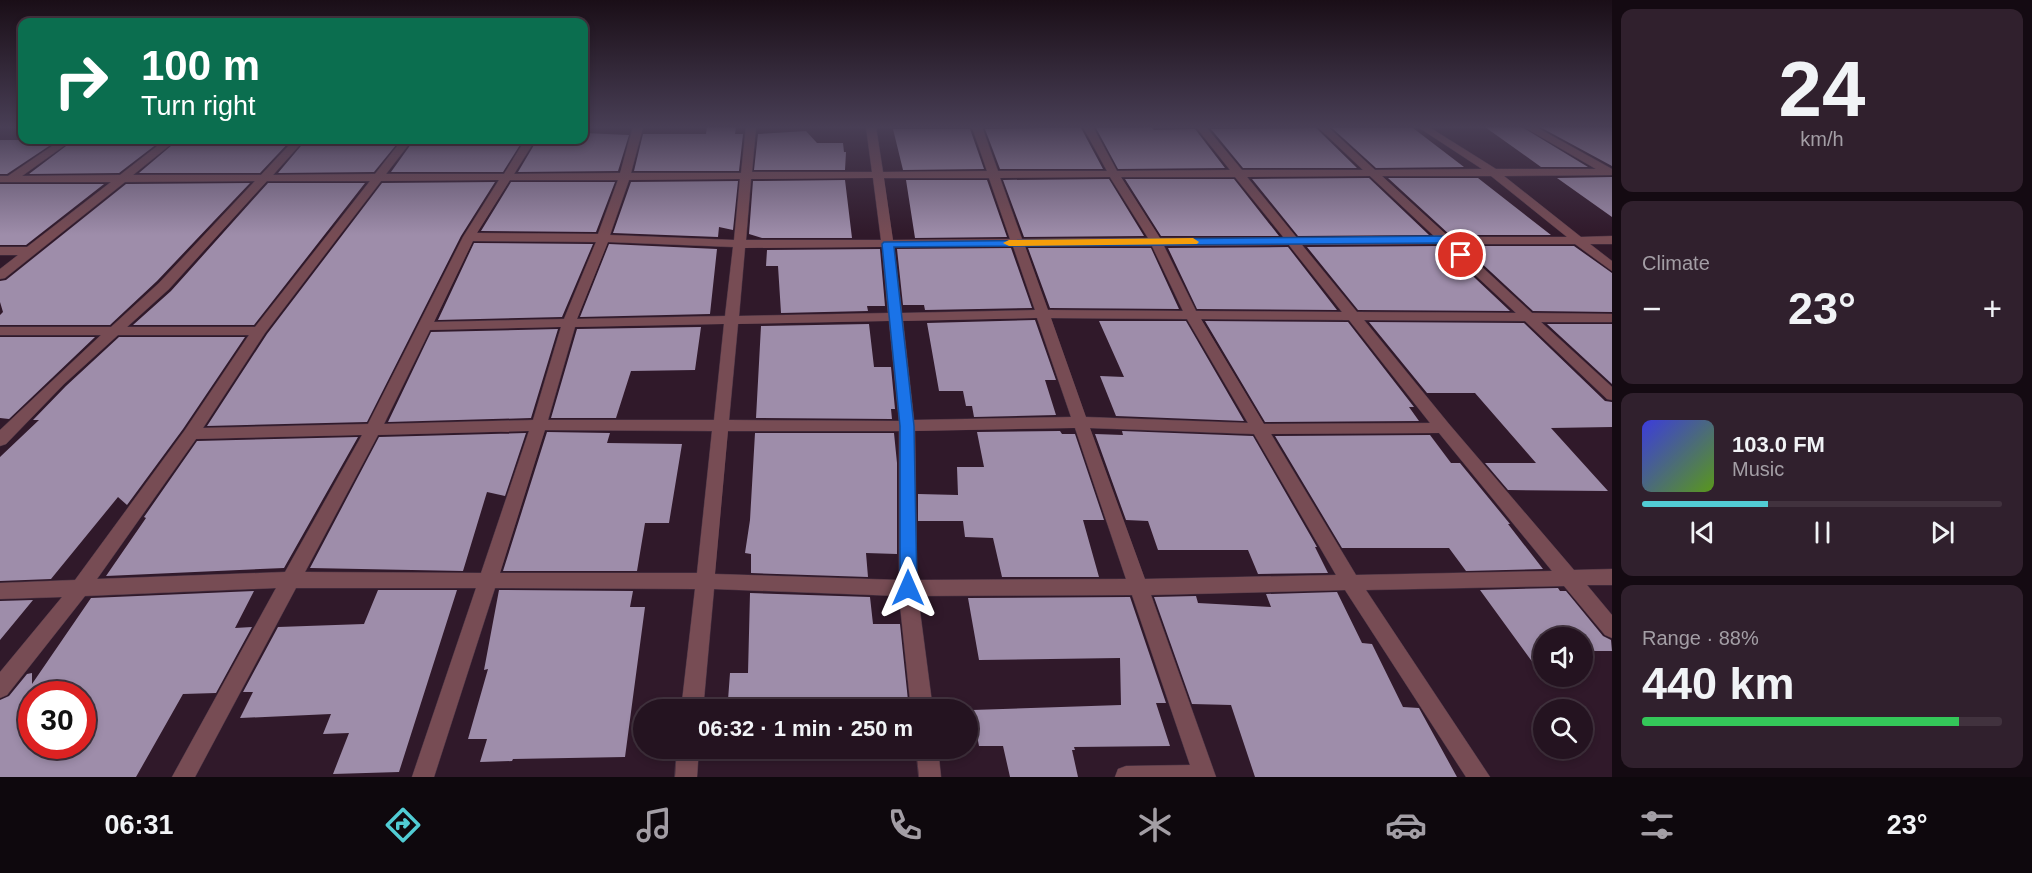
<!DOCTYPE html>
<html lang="en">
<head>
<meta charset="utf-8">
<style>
  body { margin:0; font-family:Arial,sans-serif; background:#30202d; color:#f1f3f6; height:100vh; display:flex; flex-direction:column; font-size:22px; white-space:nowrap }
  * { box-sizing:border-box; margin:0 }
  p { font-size:20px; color:#a39ea5 }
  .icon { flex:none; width:33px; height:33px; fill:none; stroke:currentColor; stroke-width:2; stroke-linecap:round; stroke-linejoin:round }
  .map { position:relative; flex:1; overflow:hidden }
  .side { display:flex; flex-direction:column; gap:9px; padding:9px; background:#140a12; width:420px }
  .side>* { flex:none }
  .banner { position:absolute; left:18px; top:18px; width:570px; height:126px; border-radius:12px; box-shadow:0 3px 9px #0003,0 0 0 2px #41323e; background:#0b6e4f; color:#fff; overflow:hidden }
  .fabs { position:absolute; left:1533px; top:627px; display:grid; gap:12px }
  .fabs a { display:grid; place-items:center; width:60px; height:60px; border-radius:50%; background:#241320; box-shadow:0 3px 9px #0003,0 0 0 2px #41323e; font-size:30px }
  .speed { position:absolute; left:18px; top:681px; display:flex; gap:12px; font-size:30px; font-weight:700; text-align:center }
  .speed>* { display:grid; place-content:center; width:78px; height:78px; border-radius:50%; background:#241320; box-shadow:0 3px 9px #0003,0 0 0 2px #41323e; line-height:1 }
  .speed .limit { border:9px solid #d22; background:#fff; color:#111 }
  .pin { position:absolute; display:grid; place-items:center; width:51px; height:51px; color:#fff; margin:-26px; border:3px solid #fff; border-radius:50%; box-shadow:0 2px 6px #0007 }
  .me { position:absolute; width:66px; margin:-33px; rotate:0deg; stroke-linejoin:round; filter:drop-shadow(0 0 4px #0008) }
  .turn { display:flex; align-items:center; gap:21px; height:126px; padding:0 24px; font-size:27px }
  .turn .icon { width:78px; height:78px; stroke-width:2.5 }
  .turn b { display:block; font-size:42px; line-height:51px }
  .big { font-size:45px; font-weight:800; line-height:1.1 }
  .side .tile { flex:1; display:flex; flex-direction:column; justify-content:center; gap:9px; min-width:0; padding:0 21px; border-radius:12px; background:#30202d }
  .side .dial { align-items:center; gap:0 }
  .dial b { font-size:78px; line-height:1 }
  .song { display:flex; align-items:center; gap:18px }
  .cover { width:72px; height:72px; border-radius:9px; background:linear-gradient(135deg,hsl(240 70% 55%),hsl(90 70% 35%)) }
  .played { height:6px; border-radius:3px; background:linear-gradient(90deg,#51ccd4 35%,#41323e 35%) }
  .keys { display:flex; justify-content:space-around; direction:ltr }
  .heat { display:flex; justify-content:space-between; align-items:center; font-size:33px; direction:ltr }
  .charge { height:9px; border-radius:4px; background:linear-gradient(90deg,#34c759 88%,#41323e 0) }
  .trip { position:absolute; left:633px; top:699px; width:345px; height:60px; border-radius:30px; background:#241320; box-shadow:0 3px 9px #0003,0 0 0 2px #41323e; font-weight:800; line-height:60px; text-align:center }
  .menu { display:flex; height:96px; justify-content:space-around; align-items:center; background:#0e080d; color:#a39ea5 }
  .menu .icon { width:42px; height:42px }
  .menu .on { color:#51ccd4 }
  .menu b { font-size:27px; color:#f1f3f6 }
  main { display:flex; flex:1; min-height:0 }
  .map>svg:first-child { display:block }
</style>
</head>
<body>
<main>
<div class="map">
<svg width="1612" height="777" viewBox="0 0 1612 777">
  <rect width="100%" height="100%" fill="#30192a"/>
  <path fill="#9e8daa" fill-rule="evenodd" d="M707,127H736L735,134H743L739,171H634L643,134H706Z
    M1151,127L1154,130L1195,129L1225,168L1118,169L1096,128Z
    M1485,127H1522L1588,167H1541Z
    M1540,127H1612V166Z
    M1041,128H1081L1103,169H1000L985,129Z
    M1316,128L1357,168H1243L1211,129Z
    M1332,128H1413L1464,167L1376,168Z
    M893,129H970L984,169L903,170Z
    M806,131L817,143H843L844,152H846L845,170H754L758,134Z
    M584,133L629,135L618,171L518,172L537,140H584Z
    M0,140H58L7,174H0Z
    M74,140H162L119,173L29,174Z
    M178,140H291L260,173H139Z
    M306,140H400L374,172L278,173Z
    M414,140H523L503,172H391Z
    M1612,177V217L1557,178Z
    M1369,178L1429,235L1298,236L1252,179Z
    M1388,178H1478L1551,235H1450Z
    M1109,179L1144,236L1024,237L1003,180Z
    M1125,179H1234L1279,236H1161Z
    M845,180L852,238H762L749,234L753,181Z
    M906,180H987L1007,237L915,238Z
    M738,181L733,230L719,227L718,237L613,233L631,182Z
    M495,182L461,236L367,422L207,426L267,334L382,183Z
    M511,182H615L596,232L481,231Z
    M250,183L157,281L110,325H0V315L3,312L0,302V281L6,280L126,184Z
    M268,183H365L254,325H133L171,291Z
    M0,184H104L26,245H0Z
    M474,243L593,244L562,317L438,320Z
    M609,244L717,249L710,314L580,317Z
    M1441,246L1510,311L1358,310L1307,247Z
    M1463,246H1574L1612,273V312L1533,311Z
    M1288,247L1337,310L1197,309L1168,248Z
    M1011,248L1032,308L925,310L924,305H903L897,249Z
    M1028,248H1151L1179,309L1050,308Z
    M880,249L885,306H867L868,311L781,313L778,266H766L767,250Z
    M1035,320L1056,380H1045L1056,415L974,417L972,406H966L963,391H939L927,323Z
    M1099,321H1186L1244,421L1116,416L1100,376L1124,377Z
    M1205,321L1348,322L1414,407H1409L1419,421L1265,422Z
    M1369,322L1524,323L1605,401L1612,402V427L1551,428L1608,491L1508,490L1485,463H1536L1475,393H1427Z
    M869,324L874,367H891L895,409H891L892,419L756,418L761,326Z
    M1547,324H1612V384Z
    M701,327L695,370L631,371L616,418H551L577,329Z
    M558,329L531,418L388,422L431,332Z
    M0,337H95L9,419L0,418Z
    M119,337H245L183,429L127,505L118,497L51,579L0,581V457L39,420H33L66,386Z
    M1060,431L1062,434H1075L1104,520H1083L1099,577H1002L993,538L965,537L963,521H918V494L958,495L957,467H984L977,432Z
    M1122,431L1253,436L1317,547H1315L1328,573L1258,574L1248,550H1158L1148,521L1126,520L1095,434L1123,435Z
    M547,432L610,433L607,443L682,444L669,523H645L637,571H503Z
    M526,433L505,496L487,492L463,571L310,568L379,437Z
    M755,433H894L897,463V554L866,553L868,577L751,573V554L745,553L750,520Z
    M1430,435L1451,463H1460L1510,524H1508L1543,569L1466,571L1449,548H1342L1275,436Z
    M358,437L284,568L106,576L146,518L144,517L197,441Z
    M1558,588L1560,591H1566L1603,636L1611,640L1612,651H1582V638H1544V678L1480,590Z
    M378,590H457L399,772L333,774L349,733L323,734L331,714L240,718L253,692H243L278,627L364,624Z
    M499,590L633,591L630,607H645L625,757L513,759L512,761L480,762L487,739H468L488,669L484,670Z
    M254,591L235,628L252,627L216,693L183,694L136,777H0V700L9,696L27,674L32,673V684L91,598ZM32,694H82V746H32Z
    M1337,592L1362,643L1372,644L1403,707L1419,708L1457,777H1255L1231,705L1192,704L1154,597L1196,596L1198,603L1271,607L1266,594Z
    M750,593L870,597L873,624H900L909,710H771V698L728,700L730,673H748Z
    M1130,597L1166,703H1156L1170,746L1074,747L1075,750H1072L1078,777H1010L1003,746H979L972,710L1121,705L1120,658L979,660L968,598Z
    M33,600L0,640V601Z"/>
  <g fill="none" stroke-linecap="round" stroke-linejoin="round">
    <defs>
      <path id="minor" d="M633,127H643L631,173H741L746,127H756L752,172H872L866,127H876L883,172L987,171L972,127H982L998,171H1107L1083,127H1093L1117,171L1230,170L1196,127H1206L1242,170H1363L1318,127H1328L1375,170L1482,169L1418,127H1429L1496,169H1596L1524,127H1536L1612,169V175L1504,176L1581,237L1612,236V244H1590L1612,261V271L1575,244H1457L1532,313L1612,314V322H1541L1612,387V400L1607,399L1525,321L1364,320L1449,424L1574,570L1612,569V585H1587L1612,615V638L1605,635L1564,586L1366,590L1490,777H1466L1345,590L1151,595L1216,777H1115L1118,769L1126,766L1190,765L1132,595L918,596L933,710H911L899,596L714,589L703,710H681L695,589L495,588L434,777H412L476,588H296L195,777H172L276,588L85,596L7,695L0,698V672L62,597L0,599V583L75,580L185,430L249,335H118L64,384L6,444L0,446V430L101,335H0V327H111L159,283L255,181L125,182L5,278L0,279V269L18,255H0V247H27L111,182H0V176H8L61,140H72L22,176L120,175L165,140H176L133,175H261L294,140H304L273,175L375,174L402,140H412L386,174H504L525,140H535L514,174L620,173ZM1370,176L1435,237L1297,238L1247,177ZM1382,176H1491L1567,237H1449ZM1110,177L1148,238L1022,239L1000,178ZM1121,177H1235L1284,238H1160ZM873,178L881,240H746L751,179ZM884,178H989L1010,239L893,240ZM740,179L734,240L610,235L629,180ZM499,180L463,237L368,424L203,428L265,333L381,181ZM510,180H618L598,234L477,233ZM267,181H370L255,327H127L169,289ZM473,241L596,242L564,319L434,322ZM608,242L733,247L725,316L577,319ZM1442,244L1516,313L1357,312L1302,245ZM1289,245L1342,312L1196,311L1164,246ZM1013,246L1035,310L902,313L894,247ZM1025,246H1152L1183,311L1048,310ZM882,247L888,313L739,316L745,248ZM1037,318L1071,417L914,420L903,321ZM1051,318L1187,319L1248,423L1086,417ZM1201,319L1349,320L1430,423L1264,424ZM889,321L899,421L729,420L738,324ZM724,324L714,420H548L575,327ZM561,327L533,420L384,424L430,330ZM1075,428L1126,579L917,580L915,431ZM1090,428L1254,434L1336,575L1145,579ZM545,430L712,431L697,573H500ZM529,431L481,573L305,572L378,435ZM728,431H899V580L715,574ZM1439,433L1552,571L1356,575L1271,434ZM362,435L285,572L97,579L196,439Z
        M677,748H699L697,777H675Z
        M916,748H938L941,777H919Z"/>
    </defs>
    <use href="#minor" stroke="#4c3646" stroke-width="1"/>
    <use href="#minor" fill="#774c54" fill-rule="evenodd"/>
  </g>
  <linearGradient id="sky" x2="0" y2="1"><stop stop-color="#1a0e17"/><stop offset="0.54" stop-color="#483e55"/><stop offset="1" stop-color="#483e55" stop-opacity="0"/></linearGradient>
  <rect width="1612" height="235" fill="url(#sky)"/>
  <path fill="#1a73e8" stroke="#114b97" stroke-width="1.5" d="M1444,236L1465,252V257H1457L1441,243L894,247L914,426L917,588L914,594L908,596L902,594L900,588V426L882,244L884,242Z"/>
  <path fill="#f59e0b" d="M1193,238L1199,242L1197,244L1009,246L1003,243L1009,240Z"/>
</svg>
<div class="fabs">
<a><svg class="icon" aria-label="sound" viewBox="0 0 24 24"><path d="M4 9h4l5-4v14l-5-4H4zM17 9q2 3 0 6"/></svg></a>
<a><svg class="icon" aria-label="search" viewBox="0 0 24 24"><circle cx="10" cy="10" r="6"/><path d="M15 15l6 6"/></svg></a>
</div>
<div class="speed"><div class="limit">30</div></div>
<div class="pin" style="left:1461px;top:255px;background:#d93025"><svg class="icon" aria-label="arrive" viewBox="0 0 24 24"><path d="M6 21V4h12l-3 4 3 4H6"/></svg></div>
<svg class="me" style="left:908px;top:588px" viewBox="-20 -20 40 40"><path d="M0-17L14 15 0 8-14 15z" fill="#1a73e8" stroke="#fff" stroke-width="4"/></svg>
<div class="trip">06:32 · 1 min · 250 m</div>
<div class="banner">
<div class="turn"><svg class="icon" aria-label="right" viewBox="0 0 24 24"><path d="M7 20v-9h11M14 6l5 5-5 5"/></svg><div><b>100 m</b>Turn right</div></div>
</div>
</div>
<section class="side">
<div class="tile dial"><b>24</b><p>km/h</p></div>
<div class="tile"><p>Climate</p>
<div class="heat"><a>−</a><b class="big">23°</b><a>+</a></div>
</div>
<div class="tile">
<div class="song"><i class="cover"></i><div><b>103.0 FM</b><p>Music</p></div></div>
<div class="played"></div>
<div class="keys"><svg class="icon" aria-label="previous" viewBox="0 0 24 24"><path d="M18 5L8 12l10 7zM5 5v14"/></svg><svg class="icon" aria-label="pause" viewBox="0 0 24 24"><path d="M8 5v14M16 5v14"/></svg><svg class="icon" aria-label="next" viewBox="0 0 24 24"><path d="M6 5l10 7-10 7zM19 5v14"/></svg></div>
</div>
<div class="tile"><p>Range · 88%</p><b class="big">440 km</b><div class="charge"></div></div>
</section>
</main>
<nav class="menu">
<b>06:31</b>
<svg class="icon on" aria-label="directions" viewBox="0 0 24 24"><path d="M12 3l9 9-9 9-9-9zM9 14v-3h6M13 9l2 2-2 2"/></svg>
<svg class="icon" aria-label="music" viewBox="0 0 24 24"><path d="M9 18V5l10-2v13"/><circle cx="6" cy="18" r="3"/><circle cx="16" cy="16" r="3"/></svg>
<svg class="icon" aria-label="phone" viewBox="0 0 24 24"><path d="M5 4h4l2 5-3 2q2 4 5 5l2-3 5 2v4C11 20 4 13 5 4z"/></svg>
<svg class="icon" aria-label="climate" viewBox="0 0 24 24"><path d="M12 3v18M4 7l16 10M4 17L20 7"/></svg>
<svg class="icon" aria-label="car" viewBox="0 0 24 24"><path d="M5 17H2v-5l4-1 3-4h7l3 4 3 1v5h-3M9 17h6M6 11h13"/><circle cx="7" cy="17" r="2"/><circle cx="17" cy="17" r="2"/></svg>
<svg class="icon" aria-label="filters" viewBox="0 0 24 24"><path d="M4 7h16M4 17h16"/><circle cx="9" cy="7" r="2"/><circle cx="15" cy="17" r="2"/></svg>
<b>23°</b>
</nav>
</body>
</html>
